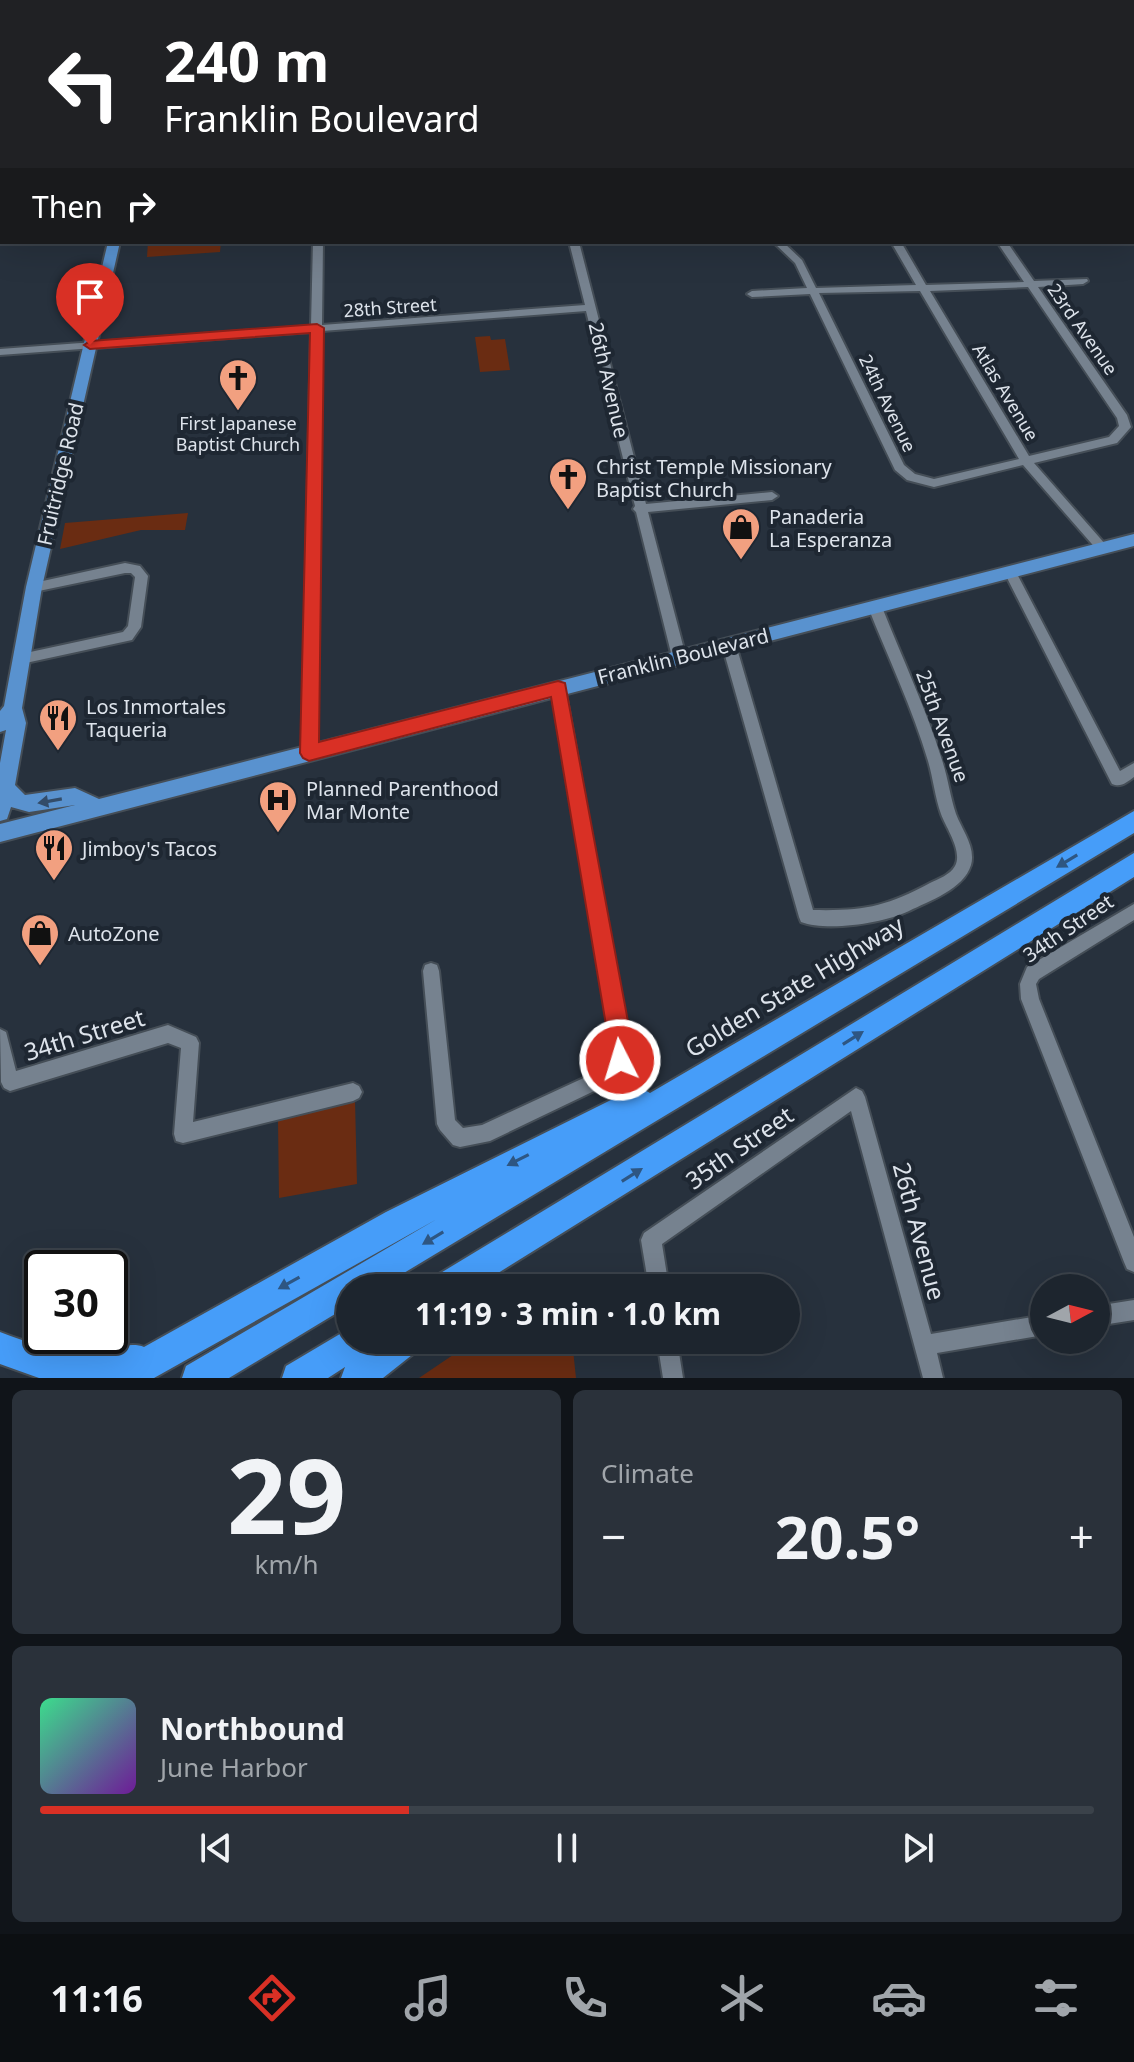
<!DOCTYPE html>
<html lang="en">
<head>
<meta charset="utf-8">
<style>
  body { margin:0; font-family:"Noto Sans",sans-serif; background:#2a313a; color:#f1f3f6; height:100vh; display:flex; flex-direction:column; font-size:30px; white-space:nowrap }
  * { box-sizing:border-box; margin:0 }
  p { font-size:26px; color:#a0a5aa }
  .icon { flex:none; width:44px; height:44px; fill:none; stroke:currentColor; stroke-width:2; stroke-linecap:round; stroke-linejoin:round }
  .map { position:relative; height:1378px; overflow:hidden }
  .side { display:flex; flex-direction:column; gap:12px; padding:12px; background:#101419; flex:1 }
  .side>* { flex:none }
  .guide { position:absolute; left:0px; top:0px; width:1134px; height:244px; box-shadow:0 8px 32px #0002,0 0 0 2px #3b424a; background:#202124; color:#fff; overflow:hidden }
  .needle { width:52px; rotate:83deg }
  .buttons { position:absolute; left:1030px; top:1274px; display:grid; gap:16px }
  .buttons a { display:grid; place-items:center; width:80px; height:80px; border-radius:50%; background:#1d252e; box-shadow:0 8px 32px #0002,0 0 0 2px #3b424a; font-size:40px }
  .speed { position:absolute; left:24px; top:1250px; display:flex; gap:16px; font-size:40px; font-weight:700; text-align:center }
  .speed>* { display:grid; place-content:center; width:104px; height:104px; border-radius:50%; background:#1d252e; box-shadow:0 8px 32px #0002,0 0 0 2px #3b424a; line-height:1 }
  .speed .limit { border:4px solid #111; border-radius:12px; background:#fff; color:#111 }
  .pin { position:absolute; display:grid; place-items:center; width:68px; height:68px; color:#fff; margin:-82px -34px; border-radius:50% 50% 50% 0; rotate:-45deg; box-shadow:0 0 8px #0007 }
  .pin .icon { rotate:45deg }
  .me { position:absolute; width:88px; margin:-44px; rotate:355deg; stroke-linejoin:round; filter:drop-shadow(0 0 6px #0008) }
  .turn { display:flex; align-items:center; gap:28px; height:168px; padding:0 32px; font-size:36px }
  .turn .icon { width:104px; height:104px; stroke-width:2.5 }
  .turn b { display:block; font-size:56px; line-height:68px }
  .then { display:flex; align-items:center; height:76px; padding:0 32px; background:#0003; gap:16px; font-size:30px }
  .big { font-size:60px; font-weight:700; line-height:1.1 }
  .side .widget { flex:1; display:flex; flex-direction:column; justify-content:center; gap:12px; min-width:0; padding:0 28px; border-radius:12px; background:#2a313a }
  .side .dial { align-items:center; gap:0 }
  .dial b { font-size:104px; line-height:1 }
  .song { display:flex; align-items:center; gap:24px }
  .cover { width:96px; height:96px; border-radius:12px; background:linear-gradient(135deg,hsl(150 70% 55%),hsl(280 70% 35%)) }
  .played { height:8px; border-radius:4px; background:linear-gradient(90deg,#d93025 35%,#3b424a 35%) }
  .keys { display:flex; justify-content:space-around; direction:ltr }
  .heat { display:flex; justify-content:space-between; align-items:center; font-size:44px; direction:ltr }
  .side .tiles { flex:1; display:grid; gap:12px; grid-template-columns:1fr 1fr }
  .widget:last-child { grid-column:span 2 }
  .trip { position:absolute; left:336px; top:1274px; width:464px; height:80px; border-radius:40px; background:#1d252e; box-shadow:0 8px 32px #0002,0 0 0 2px #3b424a; font-weight:700; line-height:80px; text-align:center }
  .dock { display:flex; height:128px; justify-content:space-around; align-items:center; background:#0c0f12; color:#a0a5aa }
  .dock .icon { width:56px; height:56px }
  .dock .active { color:#d93025 }
  .dock b { font-size:36px; color:#f1f3f6 }
  .map>svg:first-child { display:block }
</style>
</head>
<body>
<div class="map">
<svg width="1134" height="1378" viewBox="0 0 1134 1378">
  <rect width="100%" height="100%" fill="#27313d"/>
  <path fill="#6a2c12" d="M148,242H221L220,252L147,257Z
    M490,336L491,340L505,339L510,370L480,372L475,337Z
    M188,513L185,530H141L60,549L65,523Z
    M355,1100L357,1184L279,1198L278,1121Z
    M475,1340H572L576,1378H419Z"/>
  <g fill="none" stroke-linecap="round" stroke-linejoin="round">
    <defs>
      <path id="minor" d="M85,0H130L127,2H82Z
        M181,0H189V2H181Z
        M258,0H266L257,2Z
        M331,0H339V2H331Z
        M405,0H413V2H405Z
        M479,0H487V2H479Z
        M551,0H559L560,2H552Z
        M624,0H632V2H624Z
        M695,0H703L704,2H696Z
        M766,0H774L775,2H767Z
        M792,0H835L832,2H789Z
        M893,0H901V2H893Z
        M1000,0H1008L1010,2H1002Z
        M1067,0H1075L1077,2H1069Z
        M0,4H2V8H0Z
        M1132,21H1134V25H1132Z
        M0,29H2V33H0Z
        M1132,57H1134V61H1132Z
        M0,85H2V89H0Z
        M1132,102H1134V107H1132Z
        M0,158H2V164H0Z
        M1132,173H1134V179H1132Z
        M2,200V206L0,207V201Z
        M1132,202L1134,203V210L1132,209Z
        M313,242H323L322,325L585,305L569,242H579L646,504L772,492L778,496L772,500L648,512L686,657L684,661H674L672,657L636,512L633,509L635,506L586,311L322,331L316,753L314,757L309,759L304,757L302,753L311,332L0,355V349L311,326Z
        M773,242H783L802,260L816,288L916,285L891,242H901L926,285L1024,282L997,242H1007L1034,281L1087,279L1088,281L1083,284L1038,287L1127,415L1131,427L1117,443L1034,463L1106,545L1108,548L1106,551H1098L1023,465L934,487L907,480L895,470L810,294L752,297L747,294L752,291L807,288L795,263ZM1028,287L1117,418L1119,426L1109,437L1029,456L930,291ZM920,291L1019,459L934,479L915,474L904,465L819,293Z
        M125,563L140,566L148,576L141,627L132,640L21,664L16,663L14,659L21,654L123,632L128,626L135,577L131,573H125L34,592L28,587L29,584Z
        M1010,567L1016,572L1120,771L1134,763V777C1127,782 1121,788 1112,784L1004,572Z
        M875,602L882,607C902,658 926,708 942,760C948,778 950,796 956,814C962,830 976,847 971,865C964,889 929,901 909,911C884,923 828,932 801,922L799,917L722,645L729,640L736,645L813,910C864,911 885,907 930,883C938,879 950,875 955,866C963,851 946,828 941,814C935,797 933,778 928,761C913,710 888,657 868,607Z
        M558,682L563,684L565,688L629,1043V1060L615,1081L490,1141L460,1147L453,1145L440,1130L437,1124L423,971L425,965L431,963L437,965L439,971L455,1120L463,1128L482,1125L603,1069L611,1057V1043L551,688L553,684Z
        M1134,904V920L1039,979L1036,984L1039,999L1134,1237V1272L1127,1269L1124,1262L1021,999L1020,984L1027,967Z
        M168,1025L196,1037L199,1043L193,1122L353,1083L359,1086L362,1092L359,1098L353,1101L183,1143L176,1141L174,1134L181,1048L168,1043L10,1091L4,1088L1,1082L0,1029L6,1032L16,1071Z
        M856,1088L862,1091L865,1097L931,1334L1044,1315V1335L937,1353L943,1378H923L851,1111L662,1244L669,1288H649L641,1240L644,1233Z
        M1134,1300V1320L1096,1326V1306Z
        M657,1340H677L683,1378H663Z"/>
      <path id="major" d="M165,0H175V2H165Z
        M108,242H120L42,587L22,708L26,723L15,785L25,795L75,788L99,799L1134,534V546L0,842V824L75,805L29,812L11,807L7,819L0,821V763L6,730L0,732V711L4,706L26,587Z"/>
      <path id="highway" d="M1134,811V833L379,1288H350V1305L229,1378H182L186,1366L437,1219L154,1378H39L0,1364V1332C28,1343 57,1352 87,1352C104,1351 130,1341 144,1347L386,1212L629,1091L639,1087L650,1093Z
        M1134,853V877L474,1288H429L434,1277Z
        M350,1328V1340H375L373,1345L380,1340H422L417,1351L383,1378H341L345,1367L328,1378H282L286,1366Z"/>
    </defs>
    <use href="#minor" stroke="#454e57" stroke-width="4"/>
    <use href="#major" stroke="#454e57" stroke-width="4"/>
    <use href="#highway" stroke="#454e57" stroke-width="4"/>
    <use href="#minor" fill="#76828f" fill-rule="evenodd"/>
    <use href="#major" fill="#5992cf" fill-rule="evenodd"/>
    <use href="#highway" fill="#469df9" fill-rule="evenodd"/>
  </g>
  <defs><path id="oneway-solid" d="M-6-.8H1V-3.2L6.5 0L1 3.2V.8H-6Z" transform="scale(2)"/></defs>
  <use fill="#334c69" href="#oneway-solid" transform="translate(50 801) rotate(170)"/>
  <g fill="#2e5682">
    <use href="#oneway-solid" transform="translate(1067 861) rotate(149)"/>
    <use href="#oneway-solid" transform="translate(853 1038) rotate(-32)"/>
    <use href="#oneway-solid" transform="translate(518 1160) rotate(153)"/>
    <use href="#oneway-solid" transform="translate(632 1175) rotate(-32)"/>
    <use href="#oneway-solid" transform="translate(433 1238) rotate(149)"/>
    <use href="#oneway-solid" transform="translate(289 1283) rotate(151)"/>
  </g>
  <path fill="#d93025" stroke="#8d1f18" stroke-width="2" d="M317,324L324,328L319,742L558,681L565,683L632,1043L628,1068L620,1071L612,1068L608,1060L609,1043L551,697L309,761L303,758L300,753L310,333L90,349L84,345L90,341Z"/>
  <defs>
    <symbol id="church-pin" viewBox="-11 -11 22 30"><path d="M0 17L-7.5 6A9.5 9.5 0 1 1 7.5 6Z" fill="#f2a080" stroke="#1e2732"/><path d="M-1.2-6h2.4v3.5h3.3v2.4h-3.3V6h-2.4V-.1h-3.3v-2.4h3.3Z" fill="#111"/></symbol>
    <symbol id="shop-pin" viewBox="-11 -11 22 30"><path d="M0 17L-7.5 6A9.5 9.5 0 1 1 7.5 6Z" fill="#f2a080" stroke="#1e2732"/><path d="M-5-2.5h2.3a2.7 3.5 0 0 1 5.4 0H5L5.5 6h-11ZM-1.5-2.5h3a1.5 2.3 0 0 0-3 0Z" fill="#111"/></symbol>
    <symbol id="restaurant-pin" viewBox="-11 -11 22 30"><path d="M0 17L-7.5 6A9.5 9.5 0 1 1 7.5 6Z" fill="#f2a080" stroke="#1e2732"/><path d="M-5-6h1v4h1v-4h1v4h1v-4h1v5L-1.5 .5V6h-2V.5L-5-1ZM5-6V6H3V1.5H1.5Q1.5-4 5-6Z" fill="#111"/></symbol>
    <symbol id="hospital-pin" viewBox="-11 -11 22 30"><path d="M0 17L-7.5 6A9.5 9.5 0 1 1 7.5 6Z" fill="#f2a080" stroke="#1e2732"/><path d="M-5-5h3v3.5h4V-5h3V5h-3V1.5h-4V5h-3Z" fill="#111"/></symbol>
  </defs>
  <g fill-rule="evenodd">
    <use href="#church-pin" x="216" y="356" width="44" height="60"/>
    <use href="#church-pin" x="546" y="455" width="44" height="60"/>
    <use href="#shop-pin" x="719" y="505" width="44" height="60"/>
    <use href="#restaurant-pin" x="36" y="696" width="44" height="60"/>
    <use href="#hospital-pin" x="256" y="778" width="44" height="60"/>
    <use href="#restaurant-pin" x="32" y="826" width="44" height="60"/>
    <use href="#shop-pin" x="18" y="911" width="44" height="60"/>
  </g>
  <g text-anchor="middle" dominant-baseline="central" stroke-width="8" stroke-linejoin="round" paint-order="stroke">
    <g font-size="18" fill="#dde3eb" stroke="#1e2732">
      <text transform="translate(390 307) rotate(-4)">28th Street</text>
      <text transform="translate(1083 329) rotate(55)">23rd Avenue</text>
      <text transform="translate(1006 392) rotate(59)">Atlas Avenue</text>
      <text transform="translate(888 403) rotate(64)">24th Avenue</text>
    </g>
    <g font-size="18" fill="#dde3eb" stroke="#1e2732">
      <text x="238" y="423">First Japanese<tspan x="238" dy="21">Baptist Church</tspan></text>
    </g>
    <g font-size="20" fill="#dde3eb" stroke="#1e2732">
      <text transform="translate(609 380) rotate(77)">26th Avenue</text>
      <text transform="translate(60 474) rotate(-77)">Fruitridge Road</text>
      <text transform="translate(683 656) rotate(-14)">Franklin Boulevard</text>
      <text transform="translate(943 726) rotate(70)">25th Avenue</text>
      <text transform="translate(1068 928) rotate(-34)">34th Street</text>
    </g>
    <g font-size="20" fill="#dde3eb" stroke="#1e2732" text-anchor="start">
      <text x="596" y="466">Christ Temple Missionary<tspan x="596" dy="23">Baptist Church</tspan></text>
      <text x="769" y="516">Panaderia<tspan x="769" dy="23">La Esperanza</tspan></text>
      <text x="86" y="706">Los Inmortales<tspan x="86" dy="23">Taqueria</tspan></text>
      <text x="306" y="788">Planned Parenthood<tspan x="306" dy="23">Mar Monte</tspan></text>
      <text x="82" y="848">Jimboy's Tacos</text>
      <text x="68" y="933">AutoZone</text>
    </g>
    <g font-size="24" fill="#dde3eb" stroke="#1e2732">
      <text transform="translate(794 986) rotate(-31)">Golden State Highway</text>
      <text transform="translate(84 1034) rotate(-17)">34th Street</text>
      <text transform="translate(739 1147) rotate(-35)">35th Street</text>
      <text transform="translate(920 1231) rotate(75)">26th Avenue</text>
    </g>
  </g>
</svg>
<div class="buttons">
<a><svg class="needle" viewBox="-14 -14 28 28"><path d="M0-13l5 13h-10z" fill="#e53935"/><path d="M0 13l5-13h-10z" fill="#a0a5aa"/></svg></a>
</div>
<div class="speed"><div class="limit">30</div></div>
<div class="pin" style="left:90px;top:345px;background:#d93025"><svg class="icon" aria-label="arrive" viewBox="0 0 24 24"><path d="M6 21V4h12l-3 4 3 4H6"/></svg></div>
<svg class="me" style="left:620px;top:1060px" viewBox="-20 -20 40 40"><circle r="17" fill="#d93025" stroke="#fff" stroke-width="3"/><path d="M0-11L8 9 0 5-8 9z" fill="#fff"/></svg>
<div class="trip">11:19 · 3 min · 1.0 km</div>
<div class="guide">
<div class="turn"><svg class="icon" aria-label="left" viewBox="0 0 24 24"><path d="M17 20v-9H6M10 6l-5 5 5 5"/></svg><div><b>240 m</b>Franklin Boulevard</div></div>
<div class="then">Then<svg class="icon" aria-label="right" viewBox="0 0 24 24"><path d="M7 20v-9h11M14 6l5 5-5 5"/></svg></div>
</div>
</div>
<section class="side">
<div class="tiles">
<div class="widget dial"><b>29</b><p>km/h</p></div>
<div class="widget"><p>Climate</p>
<div class="heat"><a>−</a><b class="big">20.5°</b><a>+</a></div>
</div>
<div class="widget">
<div class="song"><i class="cover"></i><div><b>Northbound</b><p>June Harbor</p></div></div>
<div class="played"></div>
<div class="keys"><svg class="icon" aria-label="previous" viewBox="0 0 24 24"><path d="M18 5L8 12l10 7zM5 5v14"/></svg><svg class="icon" aria-label="pause" viewBox="0 0 24 24"><path d="M8 5v14M16 5v14"/></svg><svg class="icon" aria-label="next" viewBox="0 0 24 24"><path d="M6 5l10 7-10 7zM19 5v14"/></svg></div>
</div>
</div>
</section>
<nav class="dock">
<b>11:16</b>
<svg class="icon active" aria-label="directions" viewBox="0 0 24 24"><path d="M12 3l9 9-9 9-9-9zM9 14v-3h6M13 9l2 2-2 2"/></svg>
<svg class="icon" aria-label="music" viewBox="0 0 24 24"><path d="M9 18V5l10-2v13"/><circle cx="6" cy="18" r="3"/><circle cx="16" cy="16" r="3"/></svg>
<svg class="icon" aria-label="phone" viewBox="0 0 24 24"><path d="M5 4h4l2 5-3 2q2 4 5 5l2-3 5 2v4C11 20 4 13 5 4z"/></svg>
<svg class="icon" aria-label="climate" viewBox="0 0 24 24"><path d="M12 3v18M4 7l16 10M4 17L20 7"/></svg>
<svg class="icon" aria-label="car" viewBox="0 0 24 24"><path d="M5 17H2v-5l4-1 3-4h7l3 4 3 1v5h-3M9 17h6M6 11h13"/><circle cx="7" cy="17" r="2"/><circle cx="17" cy="17" r="2"/></svg>
<svg class="icon" aria-label="filters" viewBox="0 0 24 24"><path d="M4 7h16M4 17h16"/><circle cx="9" cy="7" r="2"/><circle cx="15" cy="17" r="2"/></svg>
</nav>
</body>
</html>
